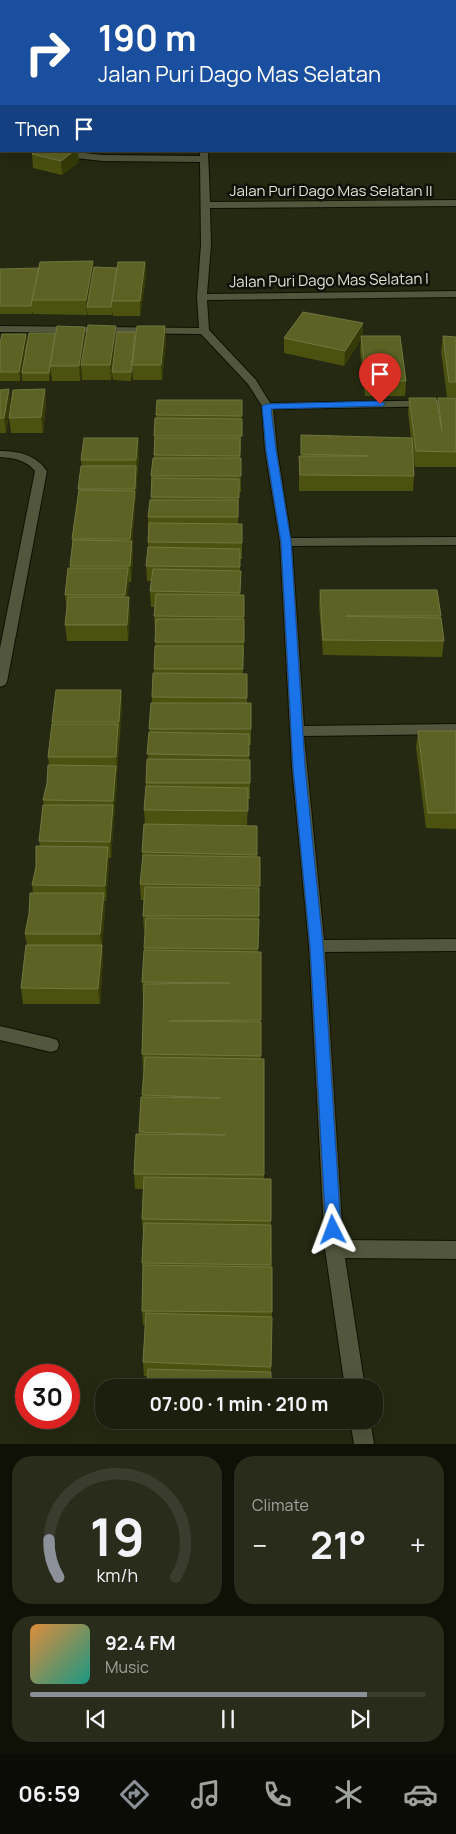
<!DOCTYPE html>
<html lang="en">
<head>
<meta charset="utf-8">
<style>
  body { margin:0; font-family:Manrope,sans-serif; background:#292c1b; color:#f1f3f6; height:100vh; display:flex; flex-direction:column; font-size:19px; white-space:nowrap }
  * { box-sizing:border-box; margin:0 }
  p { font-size:16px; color:#a0a29d }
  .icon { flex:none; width:28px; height:28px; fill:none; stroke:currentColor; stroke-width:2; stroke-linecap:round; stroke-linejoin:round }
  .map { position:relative; height:1444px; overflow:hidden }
  .details { display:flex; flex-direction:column; gap:12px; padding:12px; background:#0f1107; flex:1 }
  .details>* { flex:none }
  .banner { position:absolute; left:0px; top:0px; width:456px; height:152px; box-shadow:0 5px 20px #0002,0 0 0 1px #3a3d2e; background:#1a4fa0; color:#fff; overflow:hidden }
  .speed { position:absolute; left:15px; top:1364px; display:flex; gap:10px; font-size:25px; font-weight:700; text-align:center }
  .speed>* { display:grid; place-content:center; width:65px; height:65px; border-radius:50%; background:#1c1f0d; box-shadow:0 5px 20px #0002,0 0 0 1px #3a3d2e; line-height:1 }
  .speed .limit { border:8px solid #d22; background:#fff; color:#111 }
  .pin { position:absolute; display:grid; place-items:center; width:42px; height:42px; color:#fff; margin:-51px -21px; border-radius:50% 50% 50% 0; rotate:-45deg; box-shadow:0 0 5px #0007 }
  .pin .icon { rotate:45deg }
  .me { position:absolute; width:55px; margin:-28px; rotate:357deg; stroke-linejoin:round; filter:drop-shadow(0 0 4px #0008) }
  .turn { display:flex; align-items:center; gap:18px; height:105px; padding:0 15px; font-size:22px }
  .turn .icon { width:65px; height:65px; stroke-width:2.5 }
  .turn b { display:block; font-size:35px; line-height:42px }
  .then { display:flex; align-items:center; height:48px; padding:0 15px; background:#0003; gap:10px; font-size:19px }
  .big { font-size:38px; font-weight:700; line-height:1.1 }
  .details .card { flex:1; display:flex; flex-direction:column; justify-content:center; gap:8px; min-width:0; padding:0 18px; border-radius:20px; background:#292c1b }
  .details .dial { align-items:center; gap:0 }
  .dial svg { height:130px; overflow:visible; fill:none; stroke:#3a3d2e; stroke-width:7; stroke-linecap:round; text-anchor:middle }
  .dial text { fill:#f1f3f6; stroke:none }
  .song { display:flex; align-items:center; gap:15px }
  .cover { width:60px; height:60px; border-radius:8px; background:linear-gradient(135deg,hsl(30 70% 55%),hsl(170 70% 35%)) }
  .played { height:5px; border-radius:2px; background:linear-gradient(90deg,#8c9099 85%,#3a3d2e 85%) }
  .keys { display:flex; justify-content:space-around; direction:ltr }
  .heat { display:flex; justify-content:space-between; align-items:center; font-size:28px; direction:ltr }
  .details .tiles { flex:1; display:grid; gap:12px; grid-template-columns:1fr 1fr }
  .card:last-child { grid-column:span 2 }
  .trip { position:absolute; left:95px; top:1379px; width:288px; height:50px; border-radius:20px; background:#1c1f0d; box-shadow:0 5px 20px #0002,0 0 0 1px #3a3d2e; font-weight:700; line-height:50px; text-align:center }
  .menu { display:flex; height:80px; justify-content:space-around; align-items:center; background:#0b0c05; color:#a0a29d }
  .menu .icon { width:35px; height:35px }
  .menu .current { color:#8c9099 }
  .menu b { font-size:22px; color:#f1f3f6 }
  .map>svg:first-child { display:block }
</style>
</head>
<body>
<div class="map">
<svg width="456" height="1444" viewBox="0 0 456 1444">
  <rect width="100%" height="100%" fill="#252911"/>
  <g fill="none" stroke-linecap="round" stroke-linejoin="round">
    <defs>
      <path id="minor" d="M0,37H1V41H0Z
        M455,44H456V48H455Z
        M455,122H456V128H455Z
        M0,143H1V149H0Z
        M34,151H64L103,155L200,156V151H208L210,202L456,200V206L210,208L211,245L207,294L456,291V297L207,300L209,330L256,380L270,403L456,400V406L273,409L277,450L291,538L456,537V545L292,546L304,726L456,724V734L304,736L324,940L456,939V951L325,952L343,1240L456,1241V1259L345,1258L365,1388H345L325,1249L309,946L292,767L280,542L265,450L262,406L248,384L201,334L0,332V326L199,328L197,297L201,245L200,162L103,161L38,154Z
        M0,451C19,451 36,455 47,471L7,682L5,685L0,687V648L35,471C26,460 14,458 0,457Z
        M0,1026L51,1038L57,1040L59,1045L57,1050L51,1052L0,1040Z
        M350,1420H370L374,1444H354Z"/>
    </defs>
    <use href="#minor" stroke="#0e1100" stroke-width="2"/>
    <use href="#minor" fill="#52563d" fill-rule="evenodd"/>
  </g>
  <path fill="#4b520f" d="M165,0H205V1H165Z
    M0,6H1V23H0Z
    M36,151H78L79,162L62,175L33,168L32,154Z
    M145,262L146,276L140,316H113L112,311V315H88V311L87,315L33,314V311L32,314H0V269L94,271L117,268Z
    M363,323L362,336L406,381L405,396H365L360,350L361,339L344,366L284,353V338Z
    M116,326V335L135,332L165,326L166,341L162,380H133L132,370L131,381L113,380L112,373L111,380H82V371L80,381H52L51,372L49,381H22V370L20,381H0V342L26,334L27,342L55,333V338L86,337Z
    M443,336L456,337V397H447L441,351Z
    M9,389L10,404L6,433H0V390Z
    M45,389L46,404L43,433H11L9,418Z
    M409,398L438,404V398H456V467H415L413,452L414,476L413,491H299V456H301V435L411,438L408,413Z
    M157,400H242L241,452L240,451L241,492H239L238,524H242V559H240V595H244V658H243V674H247V703L251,729V745H249V760H250V799H248L247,826H257V857H260L258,952L261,1020V1059L264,1179H271V1225L272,1312L271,1372L144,1376L143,1362L145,1325H143L142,1311L143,1278L142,1263L143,1233L142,1219L143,1189H135L134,1174L139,1134L144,1070H143L142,1054L144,997H143L142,982L145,932H144L143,916L144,900H141L140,884L143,862L142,852L145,824L144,810L154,673L156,632H155L154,616L155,607H151L150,591L151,581H147L146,566L148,547V517L151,500V476L154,458V436L156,418Z
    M139,454L132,544L133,556L131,582H129L127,597L130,613L128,641H67L65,625L67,611L65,595L70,568L73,545L72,539L82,466L81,460Z
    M320,590L441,616L444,641L442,657L323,655L319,605Z
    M121,690L122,706L117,773H116L117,781L114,817L111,858H109V863L106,901H104L105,909L102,948L103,961L100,1004H23L21,988L27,945L25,934L33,893L32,885L40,846L39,841L44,805L43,800L47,783L49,765L48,757L52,722Z
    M418,731H456V829L426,828L416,747Z
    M145,1420H271L270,1430L146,1427Z"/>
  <path fill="#353b07" d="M74,151H78L79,162L62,175L61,161Z
    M93,261L94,276L87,307V315L86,300Z
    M145,262L146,276L140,316V301Z
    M363,323L362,338L361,336V339L344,366L345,351Z
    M116,326L117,340L111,380L110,365Z
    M165,326L166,341L162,380L161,365Z
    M85,327L86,341L81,365L82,371L80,381L79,366Z
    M55,333L56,342L50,366L51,372L49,381V373Z
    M26,334L27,343L20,381L19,372Z
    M9,389L10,404L6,433L4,418Z
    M45,389L46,404L43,433L41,417Z
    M138,438L139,454L137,476L136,460Z
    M136,466L137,481L135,504V489Z
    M135,491V506L132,544L133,556L131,582L130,566L131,552L130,539Z
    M128,568L129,584L126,611L125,595Z
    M129,597L130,613L128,641L127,625Z
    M121,690L122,706L120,738L119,722Z
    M118,724L119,740L117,773L116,757Z
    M116,766L117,781L114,817L113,801Z
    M113,805L114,821L111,858L110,842Z
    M108,847L109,863L106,901L105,886Z
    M104,893L105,909L102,948L103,961L100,1004L98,989L102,947L100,934Z"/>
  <path fill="#5b6224" stroke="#707640" d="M18,0H36V1H17Z
    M40,0H64V1H39Z
    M36,151H74L61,161L32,154Z
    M93,261L86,300H32L40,262Z
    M118,262H145L140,301H112Z
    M94,267L117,268L111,307H87Z
    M39,268L32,300L31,306H0V269Z
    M303,312L363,323L345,351L284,338Z
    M88,325L116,326L110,365H81Z
    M57,326L85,327L79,366H50Z
    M137,326H165L161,365H132Z
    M117,332H135L131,372H112Z
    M29,333H55L49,373H22Z
    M2,334H26L19,372H0V343Z
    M361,336H400L406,381H366Z
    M443,336L456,337V382H449Z
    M9,389L4,418H0V390Z
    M45,389L41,417L9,418L13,390Z
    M409,398H436L442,431L438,398H456V452L416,451Z
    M157,400H242V416L156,415Z
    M155,418L242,419V436H154Z
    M301,435L412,438L414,476L300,475L299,456H369L301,454Z
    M84,438H138L136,460H81Z
    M155,438H240V456L154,455Z
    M153,458H241V476H151Z
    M81,466H136L135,489H78Z
    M152,478L239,479V498L151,497Z
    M79,490L135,491L130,539H72Z
    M150,500H238V517H148Z
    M149,523L242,524V543L148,542Z
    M73,540L132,541L130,566H70Z
    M148,547L240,549V567L146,566Z
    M68,568H128L125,595H65Z
    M153,569L241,571L240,593L150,591Z
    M320,590H437L441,616H346L441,618L444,641L323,640Z
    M156,594L244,595V617L154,616Z
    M68,597H129L127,625H65Z
    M156,619H244V642H155Z
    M155,646H243V669H154Z
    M153,673L247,674V698L152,697Z
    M56,690H121L119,722H52Z
    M151,703H251V729H149Z
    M52,724H118L116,757H48Z
    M418,731H456V813H428Z
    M149,732L249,734V756L147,754Z
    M147,759L250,760V783H146Z
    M48,765L116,766L113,801L43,800L47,783Z
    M146,786L248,788V811L144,810Z
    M43,805H113L110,842L39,841Z
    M144,824L257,826V855L142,852Z
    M36,846L108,847L105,886L32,885L36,867Z
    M143,855L260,857V886L140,884Z
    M145,887L259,888V916H143Z
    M30,893H104L100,934H25L29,914Z
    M146,918L259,919L258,949L144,948Z
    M26,945H102L98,989L21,988Z
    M144,950L261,952V1020L169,1021L261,1022V1056L142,1054L144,984L230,983L142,982Z
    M145,1057L264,1059V1175L134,1174L136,1134L225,1135L139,1132L141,1097L220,1098L142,1095Z
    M144,1177L271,1179V1221L142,1219Z
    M144,1223L271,1225V1265L142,1263Z
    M143,1265L272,1267V1312L142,1311Z
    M146,1313L272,1317L271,1367L143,1362Z
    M148,1369L271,1372V1388H146Z"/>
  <path fill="#1a73e8" stroke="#114b97" d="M380,401L385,404L383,406L271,409L276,450L291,542L305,767L323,946L341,1230L339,1235L333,1237L328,1235L326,1230L310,946L293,767L281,542L266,450L262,406L267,404Z"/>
  <g text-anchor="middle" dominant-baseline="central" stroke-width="5" stroke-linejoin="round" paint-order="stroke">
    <g font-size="15" fill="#e0e3d4" stroke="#0f1007">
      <text x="331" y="190">Jalan Puri Dago Mas Selatan II</text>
      <text transform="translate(329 280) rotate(-1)">Jalan Puri Dago Mas Selatan I</text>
    </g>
  </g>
</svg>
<div class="speed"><div class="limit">30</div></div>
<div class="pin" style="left:380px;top:404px;background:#d93025"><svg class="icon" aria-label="arrive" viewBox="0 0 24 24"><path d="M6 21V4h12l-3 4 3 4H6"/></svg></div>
<svg class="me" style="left:333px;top:1230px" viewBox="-20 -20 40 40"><path d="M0-17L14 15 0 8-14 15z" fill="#1a73e8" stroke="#fff" stroke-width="4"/></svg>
<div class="trip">07:00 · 1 min · 210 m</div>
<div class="banner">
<div class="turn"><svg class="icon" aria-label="right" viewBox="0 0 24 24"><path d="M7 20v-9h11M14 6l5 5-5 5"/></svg><div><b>190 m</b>Jalan Puri Dago Mas Selatan</div></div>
<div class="then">Then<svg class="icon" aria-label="arrive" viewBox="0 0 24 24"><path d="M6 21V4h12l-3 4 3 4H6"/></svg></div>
</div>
</div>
<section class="details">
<div class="tiles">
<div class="card dial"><svg viewBox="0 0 100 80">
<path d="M14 69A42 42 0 1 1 86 69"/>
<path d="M14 69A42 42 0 0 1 8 46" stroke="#8c9099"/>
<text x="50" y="56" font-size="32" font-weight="700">19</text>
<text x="50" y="72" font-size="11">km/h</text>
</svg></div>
<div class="card"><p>Climate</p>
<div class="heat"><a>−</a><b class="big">21°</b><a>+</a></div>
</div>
<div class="card">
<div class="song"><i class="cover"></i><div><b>92.4 FM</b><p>Music</p></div></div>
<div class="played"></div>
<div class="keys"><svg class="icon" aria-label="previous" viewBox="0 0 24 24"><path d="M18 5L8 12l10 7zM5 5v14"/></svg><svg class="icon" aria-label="pause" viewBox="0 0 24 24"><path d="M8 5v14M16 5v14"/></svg><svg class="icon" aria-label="next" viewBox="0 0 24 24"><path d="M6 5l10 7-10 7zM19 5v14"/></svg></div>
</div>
</div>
</section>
<nav class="menu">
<b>06:59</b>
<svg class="icon current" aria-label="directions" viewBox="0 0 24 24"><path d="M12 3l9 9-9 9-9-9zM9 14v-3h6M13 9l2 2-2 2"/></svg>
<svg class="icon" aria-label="music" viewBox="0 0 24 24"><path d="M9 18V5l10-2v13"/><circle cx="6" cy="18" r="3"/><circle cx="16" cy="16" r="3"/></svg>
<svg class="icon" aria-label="phone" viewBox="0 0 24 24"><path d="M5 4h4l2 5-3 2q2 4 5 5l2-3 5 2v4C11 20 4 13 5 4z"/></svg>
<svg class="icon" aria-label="climate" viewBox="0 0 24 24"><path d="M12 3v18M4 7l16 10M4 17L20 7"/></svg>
<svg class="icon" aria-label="car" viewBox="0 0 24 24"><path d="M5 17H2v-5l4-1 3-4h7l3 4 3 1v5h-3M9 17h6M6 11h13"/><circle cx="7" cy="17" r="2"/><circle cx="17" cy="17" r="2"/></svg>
</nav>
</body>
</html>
